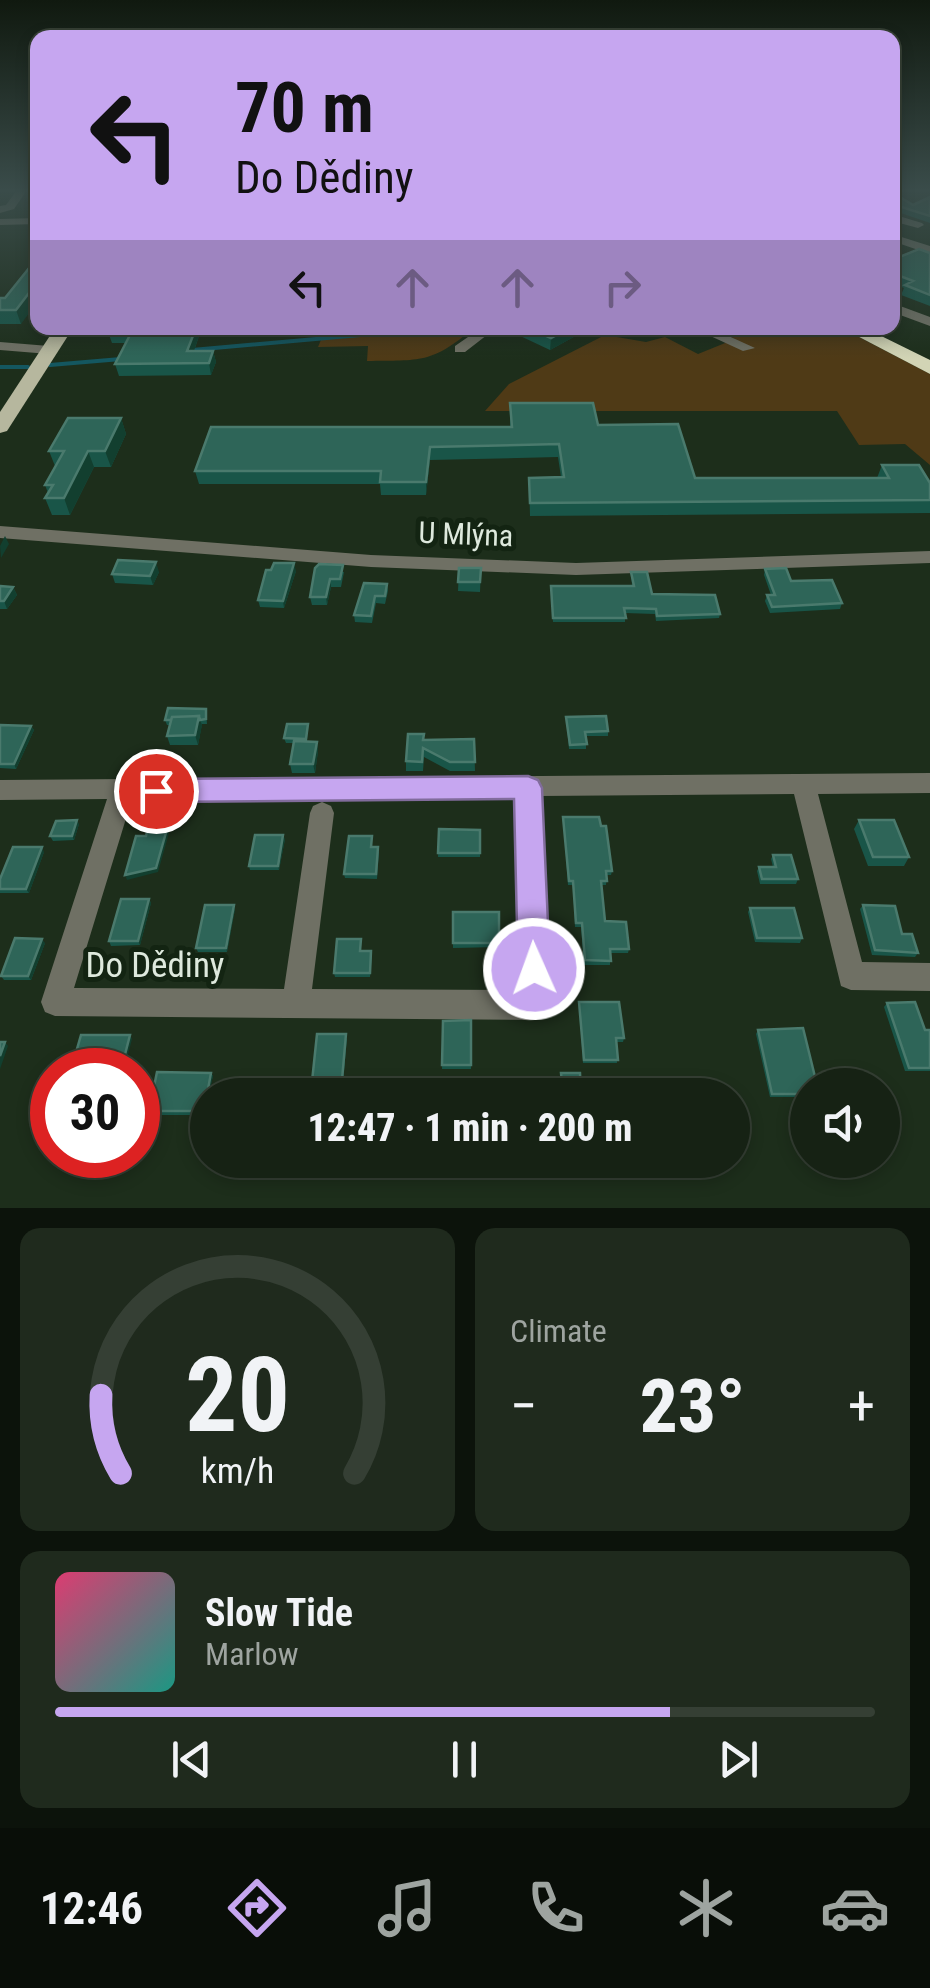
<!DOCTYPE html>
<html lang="en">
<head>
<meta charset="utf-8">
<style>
  body { margin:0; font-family:"Roboto Condensed",sans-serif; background:#1f2a1d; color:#f1f3f6; height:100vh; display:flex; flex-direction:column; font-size:38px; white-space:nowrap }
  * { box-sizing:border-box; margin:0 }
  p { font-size:32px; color:#9ea4a0 }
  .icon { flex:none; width:55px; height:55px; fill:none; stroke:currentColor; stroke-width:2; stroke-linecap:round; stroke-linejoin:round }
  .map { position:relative; height:1208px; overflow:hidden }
  .details { display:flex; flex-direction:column; gap:20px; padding:20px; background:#0c130b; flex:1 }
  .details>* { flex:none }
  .guide { position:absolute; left:30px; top:30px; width:870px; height:305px; border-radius:20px; box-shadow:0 5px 15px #0003,0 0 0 2px #353f34; background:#c6a6f0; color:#111; overflow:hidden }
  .tools { position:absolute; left:790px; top:1068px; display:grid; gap:20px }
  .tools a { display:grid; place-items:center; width:110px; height:110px; border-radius:50%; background:#162214; box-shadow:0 5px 15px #0003,0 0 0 2px #353f34; font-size:50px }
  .speed { position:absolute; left:30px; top:1048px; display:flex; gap:20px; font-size:50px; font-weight:700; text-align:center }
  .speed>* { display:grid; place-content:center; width:130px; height:130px; border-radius:50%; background:#162214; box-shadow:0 5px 15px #0003,0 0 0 2px #353f34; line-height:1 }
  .speed .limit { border:15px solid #d22; background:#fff; color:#111 }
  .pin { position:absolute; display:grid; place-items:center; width:85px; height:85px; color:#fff; margin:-42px; border:5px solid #fff; border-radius:50%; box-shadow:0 2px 10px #0007 }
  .me { position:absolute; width:110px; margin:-55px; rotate:358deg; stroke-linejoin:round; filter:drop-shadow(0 0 8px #0008) }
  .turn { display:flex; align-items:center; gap:35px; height:210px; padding:0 40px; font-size:45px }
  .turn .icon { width:130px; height:130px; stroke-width:2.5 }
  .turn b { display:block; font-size:70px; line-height:85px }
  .lanes { display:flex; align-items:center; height:95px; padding:0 40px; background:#0003; justify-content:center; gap:50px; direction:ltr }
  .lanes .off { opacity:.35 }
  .big { font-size:75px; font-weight:800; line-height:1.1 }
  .details .tile { flex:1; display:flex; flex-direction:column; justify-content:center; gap:15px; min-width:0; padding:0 35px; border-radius:20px; background:#1f2a1d }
  .details .dial { align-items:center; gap:0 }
  .dial svg { height:260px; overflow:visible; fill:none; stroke:#353f34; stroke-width:7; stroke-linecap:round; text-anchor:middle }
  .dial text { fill:#f1f3f6; stroke:none }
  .song { display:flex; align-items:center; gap:30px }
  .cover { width:120px; height:120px; border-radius:15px; background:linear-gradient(135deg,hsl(340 70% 55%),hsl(170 70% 35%)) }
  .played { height:10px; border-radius:5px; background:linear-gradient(90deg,#c6a6f0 75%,#353f34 75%) }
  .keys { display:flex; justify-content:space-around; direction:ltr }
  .heat { display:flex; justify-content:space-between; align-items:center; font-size:55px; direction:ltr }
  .details .tiles { flex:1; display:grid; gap:20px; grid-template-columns:1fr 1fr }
  .tile:last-child { grid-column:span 2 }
  .trip { position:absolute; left:190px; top:1078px; width:560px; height:100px; border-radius:50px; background:#162214; box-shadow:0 5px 15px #0003,0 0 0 2px #353f34; font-weight:800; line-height:100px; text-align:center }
  .menu { display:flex; height:160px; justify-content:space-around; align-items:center; background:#090e08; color:#9ea4a0 }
  .menu .icon { width:70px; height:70px }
  .menu .selected { color:#c6a6f0 }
  .menu b { font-size:45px; color:#f1f3f6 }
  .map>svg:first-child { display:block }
</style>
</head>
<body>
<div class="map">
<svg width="930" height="1208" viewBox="0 0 930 1208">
  <rect width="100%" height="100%" fill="#1d2e1b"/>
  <path fill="#4f3a16" d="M342,328H375L381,336L424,333L427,328H474C431,364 421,360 367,361L368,346L318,347L325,330Z
    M715,328H809L857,336L930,374V465L905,444L859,445L837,411H485L509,384L605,335L646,342L665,337L698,354L735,339Z"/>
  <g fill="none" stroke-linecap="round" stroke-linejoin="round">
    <path stroke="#145760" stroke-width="4" d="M192,350L439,328
      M50,365L121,359
      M0,367H28"/>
    <path fill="#6f7064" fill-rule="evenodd" d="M17,190H27L14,209L0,213V206L6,205Z
      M892,214L922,223L924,225L918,228L892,221Z
      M38,218V224L0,225V219Z
      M892,234L930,246V254L892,241Z
      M892,303L930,317V326L892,312Z
      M481,328H496L465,352H455V346Z
      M693,328H711L755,348L743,351Z
      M824,328H861L865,331C856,338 833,335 824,328Z
      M0,342L49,346L56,350L49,354L0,350Z
      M0,526L371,555L576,563L930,551V563L576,575L371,567L0,538Z
      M930,773V793L818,794L862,962L930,963V991L851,990L841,986L794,794L540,796L550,1005L545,1015L535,1020L55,1016L45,1012L41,1002L107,799L0,800V780ZM516,796L520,990L312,989L334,813L331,806L322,802L313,806L310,813L284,989L74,988L132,799Z"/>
    <path fill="#b6b79e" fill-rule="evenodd" d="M55,328H73L7,431L0,433V412Z"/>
    <path fill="#d2d4b5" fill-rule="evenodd" d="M842,328H865L930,360V374Z"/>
  </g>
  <path fill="#195548" d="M892,190L913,205L930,197V223L892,210Z
    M930,253V306L901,295L904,288L892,283V260Z
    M38,257L21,324H0V298H5Z
    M112,328H197L199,336L194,351H213L216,362L211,375L119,376L115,364L126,343H112L108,332Z
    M503,328H590L550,350Z
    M510,403L598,425L695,478H877L882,465L930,483V513L530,516L529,478L561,477L558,457L430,460L426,495H381L380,484H199L195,471L510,427Z
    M121,418L126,434L111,467H94L70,515H52L45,498L48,493L45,485L55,466L49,451Z
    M315,568L344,572L341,587H331L327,605H312L310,597Z
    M459,568H481L480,592L458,591Z
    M765,569L842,603L840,609L770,613L765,601L767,595H771L764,575Z
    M296,571L284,608L260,607L258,600Z
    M159,572L153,585L115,583L112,574Z
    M631,572L652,594L720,614L719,618L656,621L655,614L625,613V622H553L551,586H632Z
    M387,584L388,591L385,604L376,603L372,623L355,622L354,615Z
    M0,586L13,587L17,595L7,609H0Z
    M206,709L207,724H202L198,745H170L167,736L170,725H167L165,720Z
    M566,717L608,731V736H586V749H569Z
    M308,724L307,741L317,742L318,751L315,773H292L290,764L293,743H286L284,738Z
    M0,725L31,726L34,730L16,769L0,768Z
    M474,739L475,771H450L424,757L423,771H406V761L423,740Z
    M563,817L601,826L612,871L611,875H607L606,885H601L605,921L629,949L628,953H610V965H584L581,927H575L573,885H568Z
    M859,820L909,857L904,866H868L854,829Z
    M79,824L74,840L53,841L50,836Z
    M439,829L480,830V857H438Z
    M285,839L279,870H250L249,866Z
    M372,841V847L379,852L377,879L345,878L344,874Z
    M44,852L29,893H0V879Z
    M773,855L798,879L796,884H760L757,871L759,867H773L771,859Z
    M149,899L151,903L140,945L111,946L109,941Z
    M863,905L902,934L918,953L915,957L872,955L860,909Z
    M750,908L802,938L800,943L755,942L748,912Z
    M235,909L227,952H198L196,948Z
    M453,912H499V947L453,948Z
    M45,943L31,980H4L1,976Z
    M361,943V951L372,955L370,977H335L334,973Z
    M579,1002L624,1038L623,1042H616L617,1063H583Z
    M887,1003L925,1030H930V1071H905L884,1007Z
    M471,1020V1069H442L443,1021Z
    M758,1030L808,1085V1097H770L756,1034Z
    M347,1038L342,1095H312L311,1091Z
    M211,1073L213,1076L208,1095L206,1115H151L149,1111Z"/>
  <path fill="#123f2f" d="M38,281V301L21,324L16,310Z
    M196,328L199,336L190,362L187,351Z
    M569,328H590L550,350L551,338Z
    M213,351L216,362L211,375L209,363Z
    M121,418L126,434L111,467L105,451Z
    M430,447V460L426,495V482Z
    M88,451L94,467L70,515L64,498Z
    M5,536L9,544L1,558L0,546Z
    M156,562L159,572L153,585L150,576Z
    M294,563L296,571L284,608L283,601Z
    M330,579L331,587L327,605L326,597Z
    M13,587L17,595L7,609L4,601Z
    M199,716L202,725L198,745L195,735Z
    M31,726L34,730L16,769L14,764Z
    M317,742L318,751L315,773L313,764Z
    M77,820L79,824L74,840L72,836Z
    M167,829L169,833L158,872L127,880L125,875Z
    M283,835L285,839L279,870L278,866Z
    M42,847L44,852L29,893L26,889Z
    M149,899L151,903L140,945L138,941Z
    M234,905L235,909L227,952L226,948Z
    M42,939L45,943L31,980L28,976Z
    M130,1035L132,1039L124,1070H121Z
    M5,1042L8,1046L0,1069V1056Z
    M211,1073L213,1076L209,1095H208L206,1115L204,1111Z"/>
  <path fill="#2e6558" stroke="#4a7a6d" stroke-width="2.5" d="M892,190H899L900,197L913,205L930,197V216L892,204Z
    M919,249L930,253V295L905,285L913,281L892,273V260Z
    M38,257V281L16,310H0V298H5Z
    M112,328H196L187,351H213L209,363L115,364L131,333L108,332Z
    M529,328H569L551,338Z
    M510,403H593L598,425L678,424L695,478H889L882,465H919L930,483V500L530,503L529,478L564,477L559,444L430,447L426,482H380L381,471H195L211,427H512Z
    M68,418H121L105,451H88L64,498H45L53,485H45L64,451H49Z
    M118,560L156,562L150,576L112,574Z
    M274,563H294L283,601L258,600L266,570H271Z
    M319,564L343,565L340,579H330L326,597H310L315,568Z
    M459,568H481L480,582H458Z
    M786,568L791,581L832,580L842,603L772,607L767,595H775L765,569Z
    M631,572H647L652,594L715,595L720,614L657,616L656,609L624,608L626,618H553L551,586H634Z
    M364,583L387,584L385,596H375L371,616L354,615Z
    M0,586L13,587L4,601H0Z
    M168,708L206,709V719L200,720L199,716L172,717L171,720H165Z
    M199,716L195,735L167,736L172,717Z
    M606,716L608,731L585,732L587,744L570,745L566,717Z
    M287,724H308L306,739L284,738Z
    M0,725L31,726L14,764H0Z
    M408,734H424L423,740L474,739L475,762H450L423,748L422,762L406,761Z
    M294,741L317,742L313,764H290Z
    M563,817H599L601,826H606L612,871H606L607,881H601L605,921L626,922L629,949H610L611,961L585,960L582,923H576L573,881H569Z
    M77,820L72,836H50L56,821Z
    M859,820H894L909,857H873Z
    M148,828L167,829L156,868L125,875L136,836H146Z
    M439,829L480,830V853H438Z
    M255,835H283L278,866H249Z
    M349,836H372L371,847H378L376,874H344Z
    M13,847H42L26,889H0V879Z
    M773,855H791L798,879H762L759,867H776Z
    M121,899H149L138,941H109Z
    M205,905H234L226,948H196Z
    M863,905L895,906L902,934H912L918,953L875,950Z
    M750,908H794L802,938H757Z
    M453,912H499V943H453Z
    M15,938L42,939L28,976H1Z
    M337,939H361L360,951H371L370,973H334Z
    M579,1002H619L624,1038H616L618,1060H584Z
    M915,1002L925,1030H930V1068H909L887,1003Z
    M471,1020V1065H442L443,1021Z
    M803,1028L817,1085H808V1094H772L758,1030Z
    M317,1034H346L341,1091H311Z
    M81,1035H130L121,1070H71Z
    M0,1042H5L0,1056Z
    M157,1072L211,1073L204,1111H149Z
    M561,1073H580L581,1095H563Z"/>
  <linearGradient id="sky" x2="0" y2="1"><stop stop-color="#10190f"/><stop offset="0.53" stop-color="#3a4c4a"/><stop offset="1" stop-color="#3a4c4a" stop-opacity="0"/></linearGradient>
  <rect width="930" height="359" fill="url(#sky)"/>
  <path fill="#c6a6f0" stroke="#816c9c" stroke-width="2.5" d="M528,776L538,780L542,788L550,969L545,980L534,985L522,980L518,969L514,799L156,802L147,799L143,791L147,783L156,779Z"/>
  <g text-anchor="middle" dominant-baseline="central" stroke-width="10" stroke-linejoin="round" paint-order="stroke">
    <g font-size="30" fill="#dee9dd" stroke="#132412">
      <text transform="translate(466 534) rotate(2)">U Mlýna</text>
    </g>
    <g font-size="35" fill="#dee9dd" stroke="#132412">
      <text x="155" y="965">Do Dědiny</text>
    </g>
  </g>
</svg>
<div class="tools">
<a><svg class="icon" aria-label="sound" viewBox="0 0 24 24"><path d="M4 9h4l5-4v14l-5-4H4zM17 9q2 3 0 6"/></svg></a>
</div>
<div class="speed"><div class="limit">30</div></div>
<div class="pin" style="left:156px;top:791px;background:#d93025"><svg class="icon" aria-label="arrive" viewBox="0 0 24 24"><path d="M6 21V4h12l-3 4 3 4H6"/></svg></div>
<svg class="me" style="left:534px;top:969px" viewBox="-20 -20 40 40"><circle r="17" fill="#c6a6f0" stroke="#fff" stroke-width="3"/><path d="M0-11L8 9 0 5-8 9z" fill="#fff"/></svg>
<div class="trip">12:47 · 1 min · 200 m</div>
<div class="guide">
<div class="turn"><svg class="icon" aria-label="left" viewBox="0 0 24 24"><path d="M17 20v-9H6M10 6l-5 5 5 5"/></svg><div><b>70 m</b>Do Dědiny</div></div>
<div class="lanes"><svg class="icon" aria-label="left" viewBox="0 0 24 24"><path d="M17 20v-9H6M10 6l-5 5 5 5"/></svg><svg class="icon off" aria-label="ahead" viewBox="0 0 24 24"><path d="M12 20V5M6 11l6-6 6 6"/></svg><svg class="icon off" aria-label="ahead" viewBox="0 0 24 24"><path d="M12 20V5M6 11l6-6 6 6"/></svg><svg class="icon off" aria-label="right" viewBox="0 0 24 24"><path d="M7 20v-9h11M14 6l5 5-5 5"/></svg></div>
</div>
</div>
<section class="details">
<div class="tiles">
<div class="tile dial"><svg viewBox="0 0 100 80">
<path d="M14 69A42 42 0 1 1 86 69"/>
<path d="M14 69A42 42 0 0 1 8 45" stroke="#c6a6f0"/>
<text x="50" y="56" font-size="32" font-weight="700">20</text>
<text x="50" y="72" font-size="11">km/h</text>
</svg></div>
<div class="tile"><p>Climate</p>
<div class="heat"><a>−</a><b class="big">23°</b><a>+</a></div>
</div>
<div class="tile">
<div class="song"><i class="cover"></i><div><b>Slow Tide</b><p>Marlow</p></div></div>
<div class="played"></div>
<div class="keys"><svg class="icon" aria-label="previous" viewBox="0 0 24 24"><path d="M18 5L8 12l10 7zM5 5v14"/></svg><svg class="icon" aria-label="pause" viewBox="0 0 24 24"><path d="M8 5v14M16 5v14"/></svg><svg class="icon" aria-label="next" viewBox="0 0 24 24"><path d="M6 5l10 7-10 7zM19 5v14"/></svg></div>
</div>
</div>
</section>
<nav class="menu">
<b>12:46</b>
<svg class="icon selected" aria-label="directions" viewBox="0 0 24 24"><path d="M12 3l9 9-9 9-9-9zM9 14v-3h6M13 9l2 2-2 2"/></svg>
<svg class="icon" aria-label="music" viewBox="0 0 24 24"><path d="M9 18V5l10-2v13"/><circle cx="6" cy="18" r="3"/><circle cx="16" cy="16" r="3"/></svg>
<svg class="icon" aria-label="phone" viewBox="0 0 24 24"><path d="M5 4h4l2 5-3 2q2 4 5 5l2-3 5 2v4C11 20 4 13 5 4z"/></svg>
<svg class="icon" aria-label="climate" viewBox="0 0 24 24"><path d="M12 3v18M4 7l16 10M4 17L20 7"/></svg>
<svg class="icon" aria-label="car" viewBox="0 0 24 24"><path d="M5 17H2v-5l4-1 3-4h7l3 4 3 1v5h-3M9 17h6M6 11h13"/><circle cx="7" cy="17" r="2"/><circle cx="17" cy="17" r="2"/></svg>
</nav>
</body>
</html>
